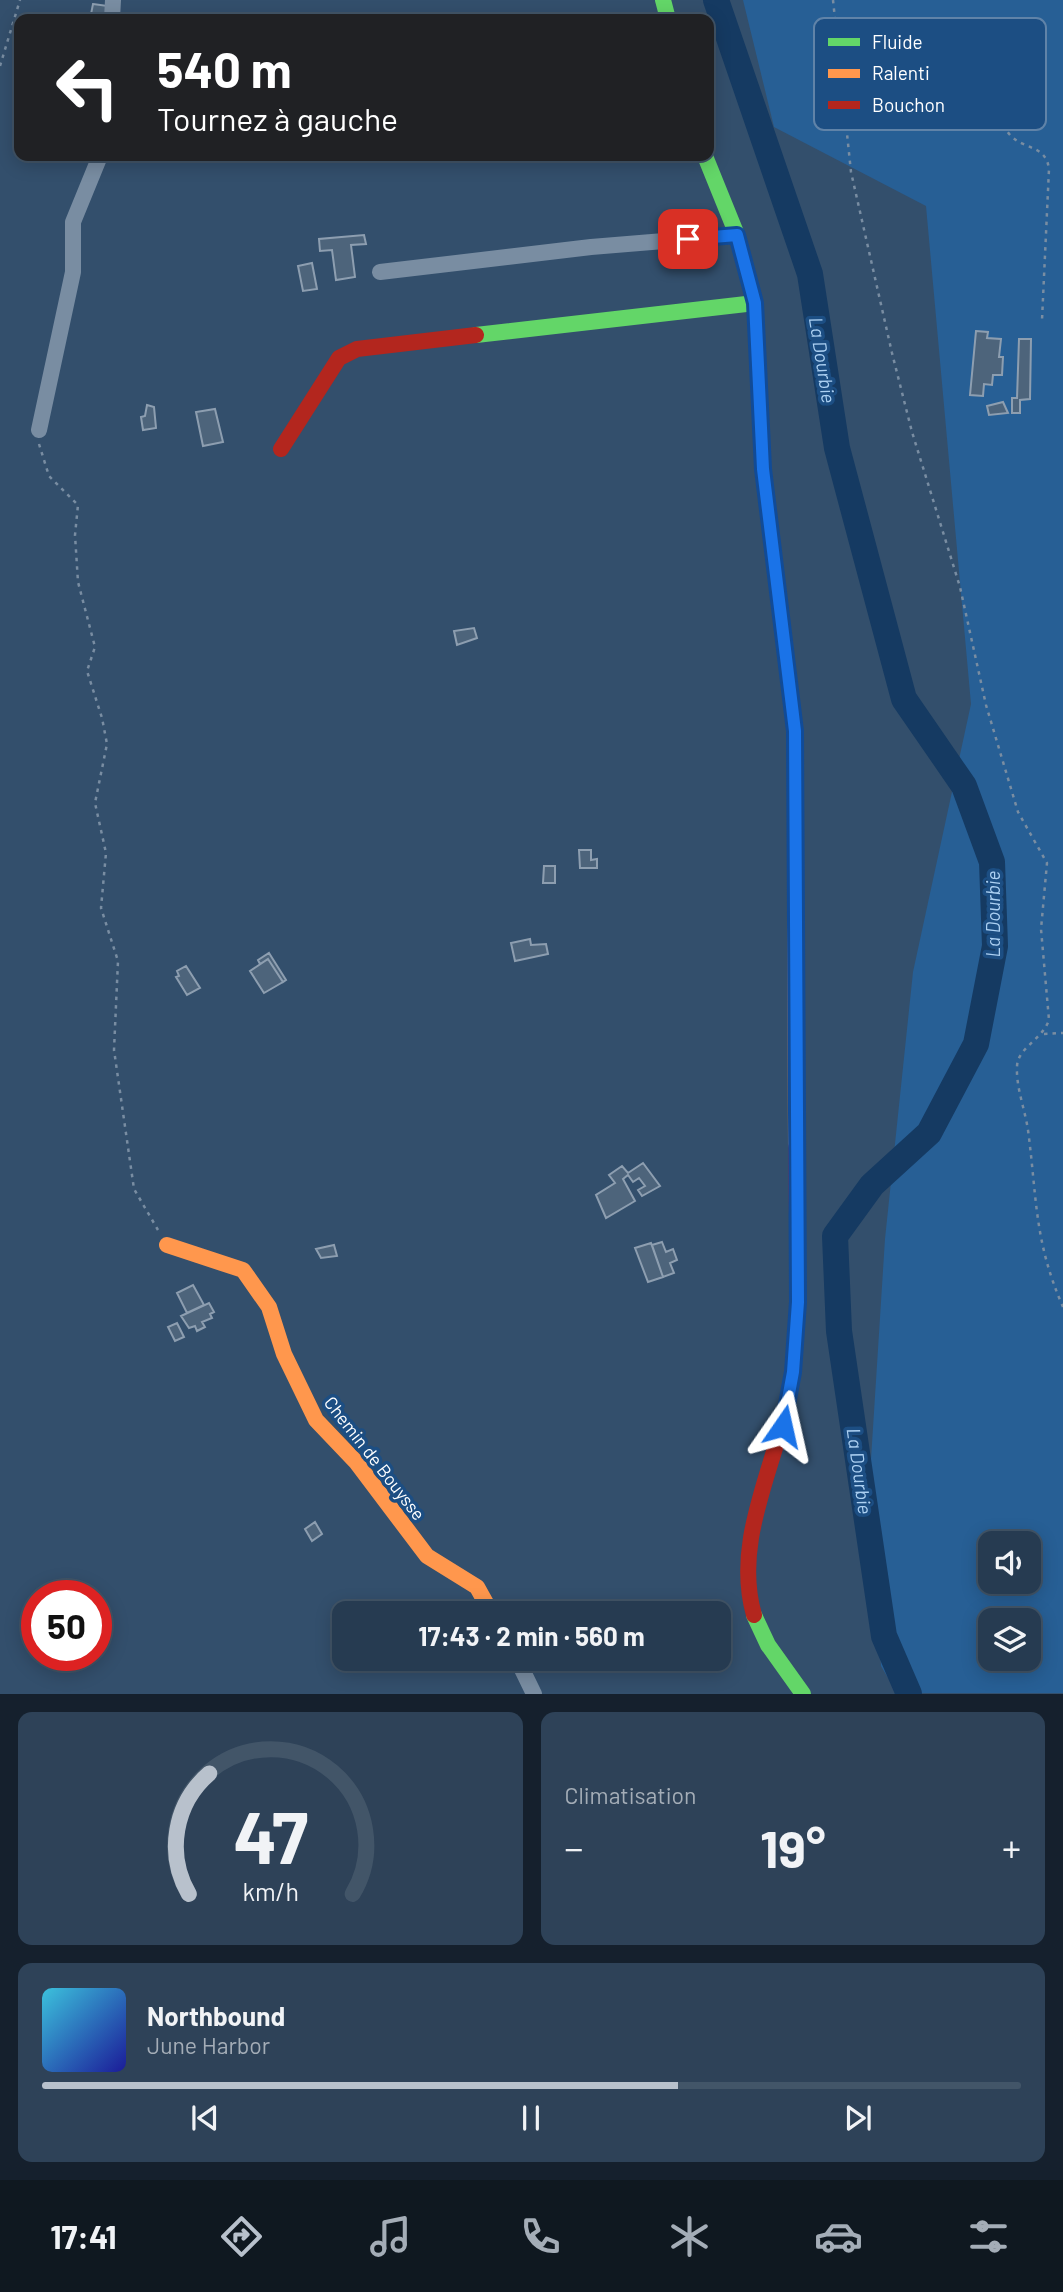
<!DOCTYPE html>
<html lang="fr">
<head>
<meta charset="utf-8">
<style>
  body { margin:0; font-family:Barlow,sans-serif; background:#2e4258; color:#f1f3f6; height:100vh; display:flex; flex-direction:column; font-size:26px; white-space:nowrap }
  * { box-sizing:border-box; margin:0 }
  p { font-size:23px; color:#a4adb7 }
  .icon { flex:none; width:38px; height:38px; fill:none; stroke:currentColor; stroke-width:2; stroke-linecap:round; stroke-linejoin:round }
  .map { position:relative; height:1694px; overflow:hidden }
  .sheet { display:flex; flex-direction:column; gap:18px; padding:18px; background:#15202d; flex:1 }
  .sheet>* { flex:none }
  .guide { position:absolute; left:14px; top:14px; width:700px; height:147px; border-radius:14px; box-shadow:0 4px 18px #0003,0 0 0 2px #425568; background:#202124; color:#fff; overflow:hidden }
  .fabs { position:absolute; left:978px; top:1531px; display:grid; gap:14px }
  .fabs a { display:grid; place-items:center; width:63px; height:63px; border-radius:14px; background:#263b51; box-shadow:0 4px 18px #0003,0 0 0 2px #425568; font-size:35px }
  .speed { position:absolute; left:21px; top:1580px; display:flex; gap:14px; font-size:35px; font-weight:700; text-align:center }
  .speed>* { display:grid; place-content:center; width:91px; height:91px; border-radius:50%; background:#263b51; box-shadow:0 4px 18px #0003,0 0 0 2px #425568; line-height:1 }
  .speed .limit { border:10px solid #d22; background:#fff; color:#111 }
  .pin { position:absolute; display:grid; place-items:center; width:60px; height:60px; color:#fff; margin:-30px; border-radius:14px; box-shadow:0 4px 10px #0006 }
  .me { position:absolute; width:77px; margin:-38px; rotate:11deg; stroke-linejoin:round; filter:drop-shadow(0 0 5px #0008) }
  .turn { display:flex; align-items:center; gap:24px; height:147px; padding:0 28px; font-size:32px }
  .turn .icon { width:91px; height:91px; stroke-width:2.5 }
  .turn b { display:block; font-size:49px; line-height:60px }
  .big { font-size:52px; font-weight:700; line-height:1.1 }
  .sheet .card { flex:1; display:flex; flex-direction:column; justify-content:center; gap:10px; min-width:0; padding:0 24px; border-radius:14px; background:#2e4258 }
  .sheet .dial { align-items:center; gap:0 }
  .dial svg { height:182px; overflow:visible; fill:none; stroke:#425568; stroke-width:7; stroke-linecap:round; text-anchor:middle }
  .dial text { fill:#f1f3f6; stroke:none }
  .song { display:flex; align-items:center; gap:21px }
  .cover { width:84px; height:84px; border-radius:10px; background:linear-gradient(135deg,hsl(190 70% 55%),hsl(240 70% 35%)) }
  .played { height:7px; border-radius:4px; background:linear-gradient(90deg,#b8c1cc 65%,#425568 65%) }
  .keys { display:flex; justify-content:space-around; direction:ltr }
  .heat { display:flex; justify-content:space-between; align-items:center; font-size:38px; direction:ltr }
  .sheet .tiles { flex:1; display:grid; gap:18px; grid-template-columns:1fr 1fr }
  .card:last-child { grid-column:span 2 }
  .trip { position:absolute; left:332px; top:1601px; width:399px; height:70px; border-radius:14px; background:#263b51; box-shadow:0 4px 18px #0003,0 0 0 2px #425568; font-weight:700; line-height:70px; text-align:center }
  .menu { display:flex; height:112px; justify-content:space-around; align-items:center; background:#0f1820; color:#a4adb7 }
  .menu .icon { width:49px; height:49px }
  .menu .active { color:#b8c1cc }
  .menu b { font-size:32px; color:#f1f3f6 }
  .map>svg:first-child { display:block }
</style>
</head>
<body>
<div class="map">
<svg width="1063" height="1694" viewBox="0 0 1063 1694">
  <rect width="100%" height="100%" fill="#334f6c"/>
  <path fill="#275f95" fill-rule="evenodd" d="M743,0H1063V1693H897L881,1666L870,1475L885,1239L913,972L971,704L926,206L774,127ZM990,1544H1029V1582H990ZM990,1620H1029V1659H990Z"/>
  <g fill="none" stroke-linecap="round" stroke-linejoin="round">
    <path stroke="#153a62" stroke-width="26" d="M716,0L810,274L837,448L904,699L964,786L992,862L995,946L976,1044L929,1133L872,1185L835,1236L839,1331L884,1636L909,1694"/>
  </g>
  <path fill="#4d647b" stroke="#8d9eb0" stroke-width="2" d="M93,4L108,6L106,16L100,15L99,19H90Z
    M364,235L366,244L351,245L355,277L336,280L332,250L320,251L319,239Z
    M312,263L317,289L303,291L298,266Z
    M976,331L988,332L987,338L1001,339L999,357H1003L1002,375H993L992,385L984,384L983,396L970,395Z
    M1019,339H1031L1030,399L1020,400V413H1012V398H1017Z
    M1003,402L1008,413L989,415L987,406Z
    M147,405L154,407L156,428L143,430L141,417L145,416Z
    M215,409L223,442L203,446L196,412Z
    M474,628L477,638L457,645L454,631Z
    M579,850H591V860L597,859V868H580Z
    M544,866H555V883H543Z
    M530,939L531,945L546,944L548,954L515,961L511,943Z
    M269,953L286,980L283,982L268,959L260,964L258,960Z
    M268,959L283,982L264,993L250,971Z
    M186,966L200,988L187,995L176,977L179,976L177,971Z
    M643,1163L660,1186L642,1196L638,1190L645,1186L639,1178L633,1182L628,1175L623,1179L635,1201L606,1218L596,1195L615,1183L609,1175L622,1166L628,1173Z
    M662,1242L666,1252L673,1249L677,1260L670,1263L674,1273L663,1277L652,1245Z
    M651,1243L663,1277L648,1282L635,1248Z
    M334,1245L337,1256L321,1258L316,1249Z
    M193,1285L204,1305L187,1313L177,1293Z
    M209,1303L214,1312L210,1314L212,1318L202,1322L205,1327L197,1331L195,1326L189,1328L181,1316Z
    M177,1323L184,1337L175,1341L168,1327Z
    M315,1522L322,1534L312,1541L305,1529Z"/>
  <g fill="none" stroke-linecap="round" stroke-linejoin="round">
    <path stroke="#798da2" stroke-width="2.5" stroke-dasharray="3.5 5" stroke-linecap="butt" d="M833,0L851,172L892,353L912,432L960,587L986,705L1018,812L1047,863L1041,929L1049,1020C1042,1040 1017,1048 1017,1067C1016,1087 1025,1110 1028,1130C1037,1198 1034,1241 1063,1307
      M0,66L20,0
      M844,114C884,108 956,87 992,110C1002,117 1003,128 1011,136C1025,150 1046,145 1049,169L1042,320
      M39,444L49,476L78,505L75,535L78,582L95,647L87,671L102,718L107,744L95,803L106,853L101,908L118,961L114,1050L134,1189L158,1230
      M1044,1034L1063,1033"/>
    <path stroke="#798da2" stroke-width="16" d="M112,19L113,0
      M380,272L591,247L737,235
      M39,430L73,272V222L100,156
      M517,1659L534,1694"/>
    <path stroke="#63d668" stroke-width="16" d="M663,0L668,19
      M705,156L737,235L755,303L763,469L795,731V802
      M476,335L755,303
      M754,1615L768,1645L803,1694"/>
    <path stroke="#ff974d" stroke-width="16" d="M795,802L796,1148
      M167,1245L243,1270L269,1307L284,1354L316,1420L356,1462L427,1556L477,1587L492,1614"/>
    <path stroke="#b3261e" stroke-width="16" d="M281,449L339,358L357,349L476,335
      M754,1615C731,1535 782,1456 792,1377C802,1302 796,1224 796,1148"/>
  </g>
  <g fill="none" stroke-linecap="round" stroke-linejoin="round">
    <defs>
      <path id="route" d="M688,239L737,235L755,303L763,469L795,731L798,1302L793,1372L783,1426"/>
    </defs>
    <use href="#route" stroke="#114b97" stroke-width="18"/>
    <use href="#route" stroke="#1a73e8" stroke-width="12"/>
  </g>
  <g text-anchor="middle" dominant-baseline="central" stroke-width="7" stroke-linejoin="round" paint-order="stroke">
    <g font-size="18" fill="#fff" stroke="#1c4e83">
      <text transform="translate(375 1458) rotate(52)">Chemin de Bouysse</text>
    </g>
    <g font-size="19" font-style="italic" fill="#acd0f2" stroke="#1c4e83">
      <text transform="translate(823 360) rotate(81)">La Dourbie</text>
      <text transform="translate(992 914) rotate(-90)">La Dourbie</text>
      <text transform="translate(860 1471) rotate(82)">La Dourbie</text>
    </g>
  </g>
  <rect x="814" y="18" width="232" height="112" rx="10" fill="#1c4e83" stroke="#6083a8" stroke-width="2"/>
  <rect x="828" y="38" width="32" height="8" fill="#63d668"/>
  <rect x="828" y="69" width="32" height="9" fill="#ff974d"/>
  <rect x="828" y="101" width="32" height="8" fill="#b3261e"/>
  <g font-size="19" fill="#fff">
    <text x="872" y="49">Fluide</text>
    <text x="872" y="80">Ralenti</text>
    <text x="872" y="112">Bouchon</text>
  </g>
</svg>
<div class="fabs">
<a><svg class="icon" aria-label="sound" viewBox="0 0 24 24"><path d="M4 9h4l5-4v14l-5-4H4zM17 9q2 3 0 6"/></svg></a>
<a><svg class="icon" aria-label="layers" viewBox="0 0 24 24"><path d="M12 4l9 5-9 5-9-5zM3 14l9 5 9-5"/></svg></a>
</div>
<div class="speed"><div class="limit">50</div></div>
<div class="pin" style="left:688px;top:239px;background:#d93025"><svg class="icon" aria-label="arrive" viewBox="0 0 24 24"><path d="M6 21V4h12l-3 4 3 4H6"/></svg></div>
<svg class="me" style="left:783px;top:1426px" viewBox="-20 -20 40 40"><path d="M0-17L14 15 0 8-14 15z" fill="#1a73e8" stroke="#fff" stroke-width="4"/></svg>
<div class="trip">17:43 · 2 min · 560 m</div>
<div class="guide">
<div class="turn"><svg class="icon" aria-label="left" viewBox="0 0 24 24"><path d="M17 20v-9H6M10 6l-5 5 5 5"/></svg><div><b>540 m</b>Tournez à gauche</div></div>
</div>
</div>
<section class="sheet">
<div class="tiles">
<div class="card dial"><svg viewBox="0 0 100 80">
<path d="M14 69A42 42 0 1 1 86 69"/>
<path d="M14 69A42 42 0 0 1 23 16" stroke="#b8c1cc"/>
<text x="50" y="56" font-size="32" font-weight="700">47</text>
<text x="50" y="72" font-size="11">km/h</text>
</svg></div>
<div class="card"><p>Climatisation</p>
<div class="heat"><a>−</a><b class="big">19°</b><a>+</a></div>
</div>
<div class="card">
<div class="song"><i class="cover"></i><div><b>Northbound</b><p>June Harbor</p></div></div>
<div class="played"></div>
<div class="keys"><svg class="icon" aria-label="previous" viewBox="0 0 24 24"><path d="M18 5L8 12l10 7zM5 5v14"/></svg><svg class="icon" aria-label="pause" viewBox="0 0 24 24"><path d="M8 5v14M16 5v14"/></svg><svg class="icon" aria-label="next" viewBox="0 0 24 24"><path d="M6 5l10 7-10 7zM19 5v14"/></svg></div>
</div>
</div>
</section>
<nav class="menu">
<b>17:41</b>
<svg class="icon active" aria-label="directions" viewBox="0 0 24 24"><path d="M12 3l9 9-9 9-9-9zM9 14v-3h6M13 9l2 2-2 2"/></svg>
<svg class="icon" aria-label="music" viewBox="0 0 24 24"><path d="M9 18V5l10-2v13"/><circle cx="6" cy="18" r="3"/><circle cx="16" cy="16" r="3"/></svg>
<svg class="icon" aria-label="phone" viewBox="0 0 24 24"><path d="M5 4h4l2 5-3 2q2 4 5 5l2-3 5 2v4C11 20 4 13 5 4z"/></svg>
<svg class="icon" aria-label="climate" viewBox="0 0 24 24"><path d="M12 3v18M4 7l16 10M4 17L20 7"/></svg>
<svg class="icon" aria-label="car" viewBox="0 0 24 24"><path d="M5 17H2v-5l4-1 3-4h7l3 4 3 1v5h-3M9 17h6M6 11h13"/><circle cx="7" cy="17" r="2"/><circle cx="17" cy="17" r="2"/></svg>
<svg class="icon" aria-label="filters" viewBox="0 0 24 24"><path d="M4 7h16M4 17h16"/><circle cx="9" cy="7" r="2"/><circle cx="15" cy="17" r="2"/></svg>
</nav>
</body>
</html>
